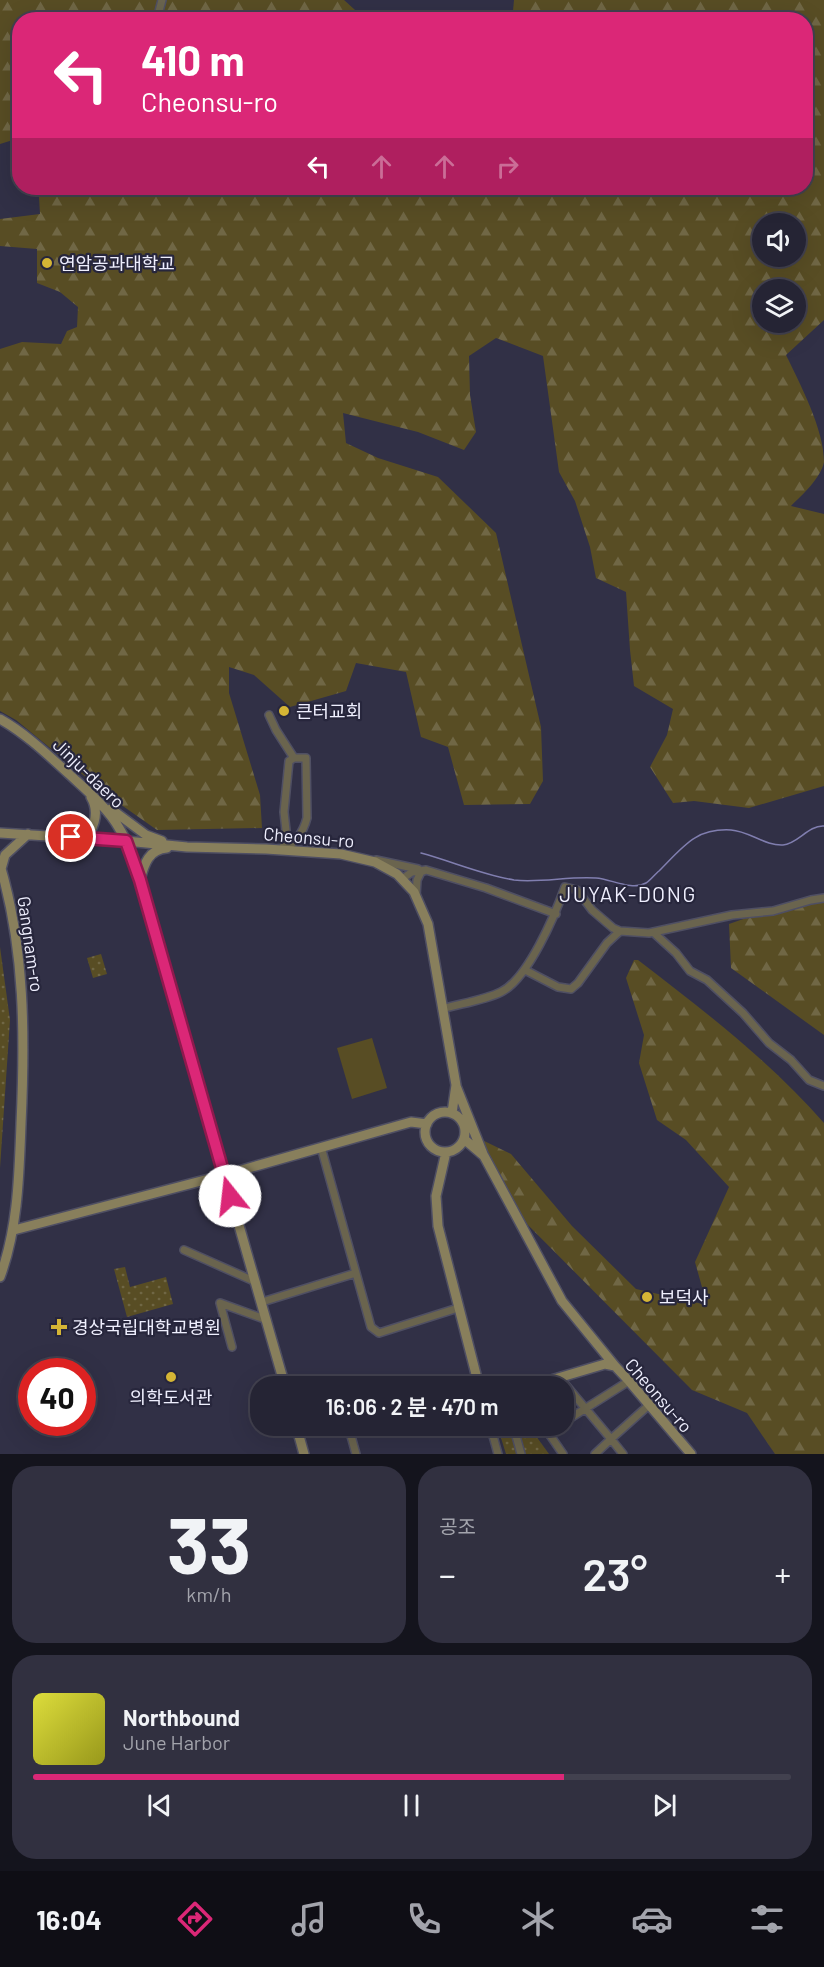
<!DOCTYPE html>
<html lang="ko">
<head>
<meta charset="utf-8">
<style>
  body { margin:0; font-family:Barlow,"Noto Sans KR",sans-serif; background:#313040; color:#f1f3f6; height:100vh; display:flex; flex-direction:column; font-size:22px; white-space:nowrap }
  * { box-sizing:border-box; margin:0 }
  p { font-size:20px; color:#a3a4ac }
  .icon { flex:none; width:33px; height:33px; fill:none; stroke:currentColor; stroke-width:2; stroke-linecap:round; stroke-linejoin:round }
  .map { position:relative; height:1454px; overflow:hidden }
  .drawer { display:flex; flex-direction:column; gap:12px; padding:12px; background:#14141d; flex:1 }
  .drawer>* { flex:none }
  .top-card { position:absolute; left:12px; top:12px; width:801px; height:183px; border-radius:24px; box-shadow:0 6px 24px #0002,0 0 0 2px #42414f; background:#db2777; color:#fff; overflow:hidden }
  .controls { position:absolute; left:752px; top:213px; display:grid; gap:12px }
  .controls a { display:grid; place-items:center; width:54px; height:54px; border-radius:50%; background:#252434; box-shadow:0 6px 24px #0002,0 0 0 2px #42414f; font-size:30px }
  .speed { position:absolute; left:18px; top:1358px; display:flex; gap:12px; font-size:30px; font-weight:700; text-align:center }
  .speed>* { display:grid; place-content:center; width:78px; height:78px; border-radius:50%; background:#252434; box-shadow:0 6px 24px #0002,0 0 0 2px #42414f; line-height:1 }
  .speed .limit { border:9px solid #d22; background:#fff; color:#111 }
  .pin { position:absolute; display:grid; place-items:center; width:51px; height:51px; color:#fff; margin:-26px; border:3px solid #fff; border-radius:50%; box-shadow:0 2px 6px #0007 }
  .me { position:absolute; width:66px; margin:-33px; rotate:344deg; stroke-linejoin:round; filter:drop-shadow(0 0 4px #0008) }
  .turn { display:flex; align-items:center; gap:21px; height:126px; padding:0 30px; font-size:27px }
  .turn .icon { width:78px; height:78px; stroke-width:2.5 }
  .turn b { display:block; font-size:42px; line-height:51px }
  .lanes { display:flex; align-items:center; height:57px; padding:0 30px; background:#0003; justify-content:center; gap:30px; direction:ltr }
  .lanes .off { opacity:.35 }
  .big { font-size:45px; font-weight:600; line-height:1.1 }
  .drawer .widget { flex:1; display:flex; flex-direction:column; justify-content:center; gap:9px; min-width:0; padding:0 21px; border-radius:24px; background:#313040 }
  .drawer .dial { align-items:center; gap:0 }
  .dial b { font-size:78px; line-height:1 }
  .song { display:flex; align-items:center; gap:18px }
  .cover { width:72px; height:72px; border-radius:9px; background:linear-gradient(135deg,hsl(60 70% 55%),hsl(60 70% 35%)) }
  .played { height:6px; border-radius:3px; background:linear-gradient(90deg,#db2777 70%,#42414f 70%) }
  .keys { display:flex; justify-content:space-around; direction:ltr }
  .heat { display:flex; justify-content:space-between; align-items:center; font-size:33px; direction:ltr }
  .drawer .tiles { flex:1; display:grid; gap:12px; grid-template-columns:1fr 1fr }
  .widget:last-child { grid-column:span 2 }
  .trip { position:absolute; left:250px; top:1376px; width:324px; height:60px; border-radius:24px; background:#252434; box-shadow:0 6px 24px #0002,0 0 0 2px #42414f; font-weight:600; line-height:60px; text-align:center }
  .tabs { display:flex; height:96px; justify-content:space-around; align-items:center; background:#0f0e15; color:#a3a4ac }
  .tabs .icon { width:42px; height:42px }
  .tabs .active { color:#db2777 }
  .tabs b { font-size:27px; color:#f1f3f6 }
  .map>svg:first-child { display:block }
</style>
</head>
<body>
<div class="map">
<svg width="824" height="1454" viewBox="0 0 824 1454">
  <defs>
    <pattern id="forest-firs" width="22" height="20" patternUnits="userSpaceOnUse" patternTransform="scale(1.5)"><rect width="22" height="20" fill="#584d24"/><path d="M5 1l3.5 6h-7zM16 11l3.5 6h-7z" fill="#706745"/></pattern>
    <pattern id="park-dots" width="8" height="8" patternUnits="userSpaceOnUse" patternTransform="scale(1.5)"><rect width="8" height="8" fill="#584d24"/><path d="M2 2h.1M6 6h.1" fill="none" stroke="#706745" stroke-width="1.8" stroke-linecap="round"/></pattern>
  </defs>
  <rect width="100%" height="100%" fill="#313046"/>
  <path fill="url(#forest-firs)" fill-rule="evenodd" d="M0,0H344L365,19L20,20L19,134L16,139L0,144Z
    M514,0H824V320L786,355C800,384 824,429 824,462C821,478 802,495 791,506L824,514V786L749,808L694,801L673,803L650,767L667,735L673,709L634,686L630,650L626,592L596,578L590,547L575,501L559,472L543,356L496,338L469,356L470,395L476,432L464,450L418,432L343,413L346,443L378,458L438,477L496,533L541,727L543,781L530,804L464,805L448,747L421,737L406,672L356,663L346,691L290,707L254,675L229,667V693L260,795L262,828L157,830L110,797L16,720L0,711V349L22,342L61,344L67,331L77,327L78,307L60,292L37,283V249L0,246V219L40,214L39,197L46,188H806V20L500,19L513,11ZM762,224H795V256H762ZM762,290H795V322H762Z
    M800,899H824V1035L731,968L729,924Z
    M634,960H638C703,1010 770,1061 824,1123V1454H775L747,1413L692,1390L516,1213L478,1138L511,1154L572,1226L636,1289L707,1305L695,1262L729,1187L686,1140L657,1120L639,1063L644,1035L626,978Z"/>
  <path fill="url(#park-dots)" d="M0,947L10,1020L0,1168Z
    M101,954L107,974L93,978L87,958Z
    M125,1267L130,1287L166,1277L173,1304L127,1317L114,1269Z
    M497,1425H528L549,1454H506Z"/>
  <path fill="#584d24" d="M372,1038L387,1088L352,1099L337,1048Z"/>
  <g fill="none" stroke-linecap="round" stroke-linejoin="round">
    <path stroke="#807eaf" stroke-width="1.5" d="M421,853C451,861 483,875 514,880C541,883 569,876 596,878C611,879 632,891 646,883C650,881 655,874 659,871C683,847 695,828 731,830C749,831 765,846 783,845C798,844 808,825 824,826"/>
    <defs>
      <path id="street" d="M157,19L162,0
        M269,715L276,730L294,758
        M294,758H306L307,818C303,833 296,843 283,850L286,830L284,812L289,761Z
        M376,860L418,869
        M402,879L412,872L426,870L486,888L556,914
        M416,896L417,880L421,872L426,870
        M654,933L676,953L690,971L707,980L743,1013L769,1043L791,1060L809,1080L824,1086
        M525,970L558,987L571,989L578,983L607,943L620,931
        M442,1009C459,1004 485,1000 501,992C528,979 555,915 565,887L577,890L592,910L613,928L620,931L649,933L732,915L773,911L811,900L824,898
        M321,1147L371,1327L379,1333L458,1308
        M184,1250L256,1282
        M262,1302L356,1273
        M232,1347L220,1303L267,1320
        M559,1377L611,1439L649,1405
        M315,1386L335,1381L337,1386
        M564,1422L629,1381
        M348,1425L356,1454
        M490,1425L498,1454
        M513,1425L521,1454
        M543,1425L563,1454
        M548,1433L560,1425
        M595,1454L611,1439L623,1454"/>
      <path id="secondary" d="M0,719C25,733 47,754 69,774C86,790 107,807 119,828C129,844 134,862 140,880L285,1386
        M111,809L146,835L162,841
        M0,833L126,841L187,847L266,849L341,854L375,862L397,874L414,892L428,924L456,1085L452,1113
        M79,837L90,832C96,821 98,809 91,797
        M0,865C25,949 25,1037 21,1124C19,1176 18,1228 0,1277
        M1,869L5,855L28,834
        M140,880C144,864 149,849 167,848
        M456,1086L483,1154
        M425 1132a20 20 0 1 1 40 0a20 20 0 1 1-40 0Z
        M464,1139L484,1156L562,1301L615,1366
        M446,1152L436,1196L438,1226L479,1386
        M14,1230L224,1175L411,1122L427,1124
        M531,1386L605,1364L615,1366L629,1381L691,1454
        M296,1425L304,1454"/>
    </defs>
    <use href="#street" stroke="#4f4f63" stroke-width="10"/>
    <use href="#secondary" stroke="#4f4f63" stroke-width="12"/>
    <use href="#street" stroke="#6a644e" stroke-width="7"/>
    <use href="#secondary" stroke="#887f5c" stroke-width="9"/>
  </g>
  <g fill="none" stroke-linecap="round" stroke-linejoin="round">
    <defs>
      <path id="route" d="M71,837L126,841L140,880L230,1196"/>
    </defs>
    <use href="#route" stroke="#8e194d" stroke-width="15"/>
    <use href="#route" stroke="#db2777" stroke-width="10"/>
  </g>
  <g fill="#d5b535" stroke="#27263c" stroke-width="2">
    <circle cx="47" cy="263" r="6"/>
    <circle cx="284" cy="711" r="6"/>
    <circle cx="647" cy="1297" r="6"/>
    <path d="M56 1318h6v6h6v6h-6v6h-6v-6h-6v-6h6z"/>
    <circle cx="171" cy="1377" r="6"/>
  </g>
  <g text-anchor="middle" dominant-baseline="central" stroke-width="4.5" stroke-linejoin="round" paint-order="stroke">
    <g font-size="18" fill="#efeffe" stroke="#27263c" text-anchor="start">
      <text x="59" y="263">연암공과대학교</text>
      <text x="296" y="711">큰터교회</text>
      <text x="659" y="1297">보덕사</text>
      <text x="72" y="1327">경상국립대학교병원</text>
      <text x="171" y="1397" text-anchor="middle">의학도서관</text>
    </g>
    <g font-size="18" fill="#efeffe" stroke="#27263c">
      <text transform="translate(89 773) rotate(44)">Jinju-daero</text>
      <text transform="translate(309 837) rotate(5)">Cheonsu-ro</text>
      <text transform="translate(31 944) rotate(82)">Gangnam-ro</text>
      <text transform="translate(659 1395) rotate(49)">Cheonsu-ro</text>
    </g>
    <g font-size="21" letter-spacing="1.5" fill="#efeffe" stroke="#27263c">
      <text x="628" y="893">JUYAK-DONG</text>
    </g>
  </g>
</svg>
<div class="controls">
<a><svg class="icon" aria-label="sound" viewBox="0 0 24 24"><path d="M4 9h4l5-4v14l-5-4H4zM17 9q2 3 0 6"/></svg></a>
<a><svg class="icon" aria-label="layers" viewBox="0 0 24 24"><path d="M12 4l9 5-9 5-9-5zM3 14l9 5 9-5"/></svg></a>
</div>
<div class="speed"><div class="limit">40</div></div>
<div class="pin" style="left:71px;top:837px;background:#d93025"><svg class="icon" aria-label="arrive" viewBox="0 0 24 24"><path d="M6 21V4h12l-3 4 3 4H6"/></svg></div>
<svg class="me" style="left:230px;top:1196px" viewBox="-20 -20 40 40"><circle r="19" fill="#fff"/><path d="M0-13L10 11 0 6-10 11z" fill="#db2777"/></svg>
<div class="trip">16:06 · 2 분 · 470 m</div>
<div class="top-card">
<div class="turn"><svg class="icon" aria-label="left" viewBox="0 0 24 24"><path d="M17 20v-9H6M10 6l-5 5 5 5"/></svg><div><b>410 m</b>Cheonsu-ro</div></div>
<div class="lanes"><svg class="icon" aria-label="left" viewBox="0 0 24 24"><path d="M17 20v-9H6M10 6l-5 5 5 5"/></svg><svg class="icon off" aria-label="ahead" viewBox="0 0 24 24"><path d="M12 20V5M6 11l6-6 6 6"/></svg><svg class="icon off" aria-label="ahead" viewBox="0 0 24 24"><path d="M12 20V5M6 11l6-6 6 6"/></svg><svg class="icon off" aria-label="right" viewBox="0 0 24 24"><path d="M7 20v-9h11M14 6l5 5-5 5"/></svg></div>
</div>
</div>
<section class="drawer">
<div class="tiles">
<div class="widget dial"><b>33</b><p>km/h</p></div>
<div class="widget"><p>공조</p>
<div class="heat"><a>−</a><b class="big">23°</b><a>+</a></div>
</div>
<div class="widget">
<div class="song"><i class="cover"></i><div><b>Northbound</b><p>June Harbor</p></div></div>
<div class="played"></div>
<div class="keys"><svg class="icon" aria-label="previous" viewBox="0 0 24 24"><path d="M18 5L8 12l10 7zM5 5v14"/></svg><svg class="icon" aria-label="pause" viewBox="0 0 24 24"><path d="M8 5v14M16 5v14"/></svg><svg class="icon" aria-label="next" viewBox="0 0 24 24"><path d="M6 5l10 7-10 7zM19 5v14"/></svg></div>
</div>
</div>
</section>
<nav class="tabs">
<b>16:04</b>
<svg class="icon active" aria-label="directions" viewBox="0 0 24 24"><path d="M12 3l9 9-9 9-9-9zM9 14v-3h6M13 9l2 2-2 2"/></svg>
<svg class="icon" aria-label="music" viewBox="0 0 24 24"><path d="M9 18V5l10-2v13"/><circle cx="6" cy="18" r="3"/><circle cx="16" cy="16" r="3"/></svg>
<svg class="icon" aria-label="phone" viewBox="0 0 24 24"><path d="M5 4h4l2 5-3 2q2 4 5 5l2-3 5 2v4C11 20 4 13 5 4z"/></svg>
<svg class="icon" aria-label="climate" viewBox="0 0 24 24"><path d="M12 3v18M4 7l16 10M4 17L20 7"/></svg>
<svg class="icon" aria-label="car" viewBox="0 0 24 24"><path d="M5 17H2v-5l4-1 3-4h7l3 4 3 1v5h-3M9 17h6M6 11h13"/><circle cx="7" cy="17" r="2"/><circle cx="17" cy="17" r="2"/></svg>
<svg class="icon" aria-label="filters" viewBox="0 0 24 24"><path d="M4 7h16M4 17h16"/><circle cx="9" cy="7" r="2"/><circle cx="15" cy="17" r="2"/></svg>
</nav>
</body>
</html>
